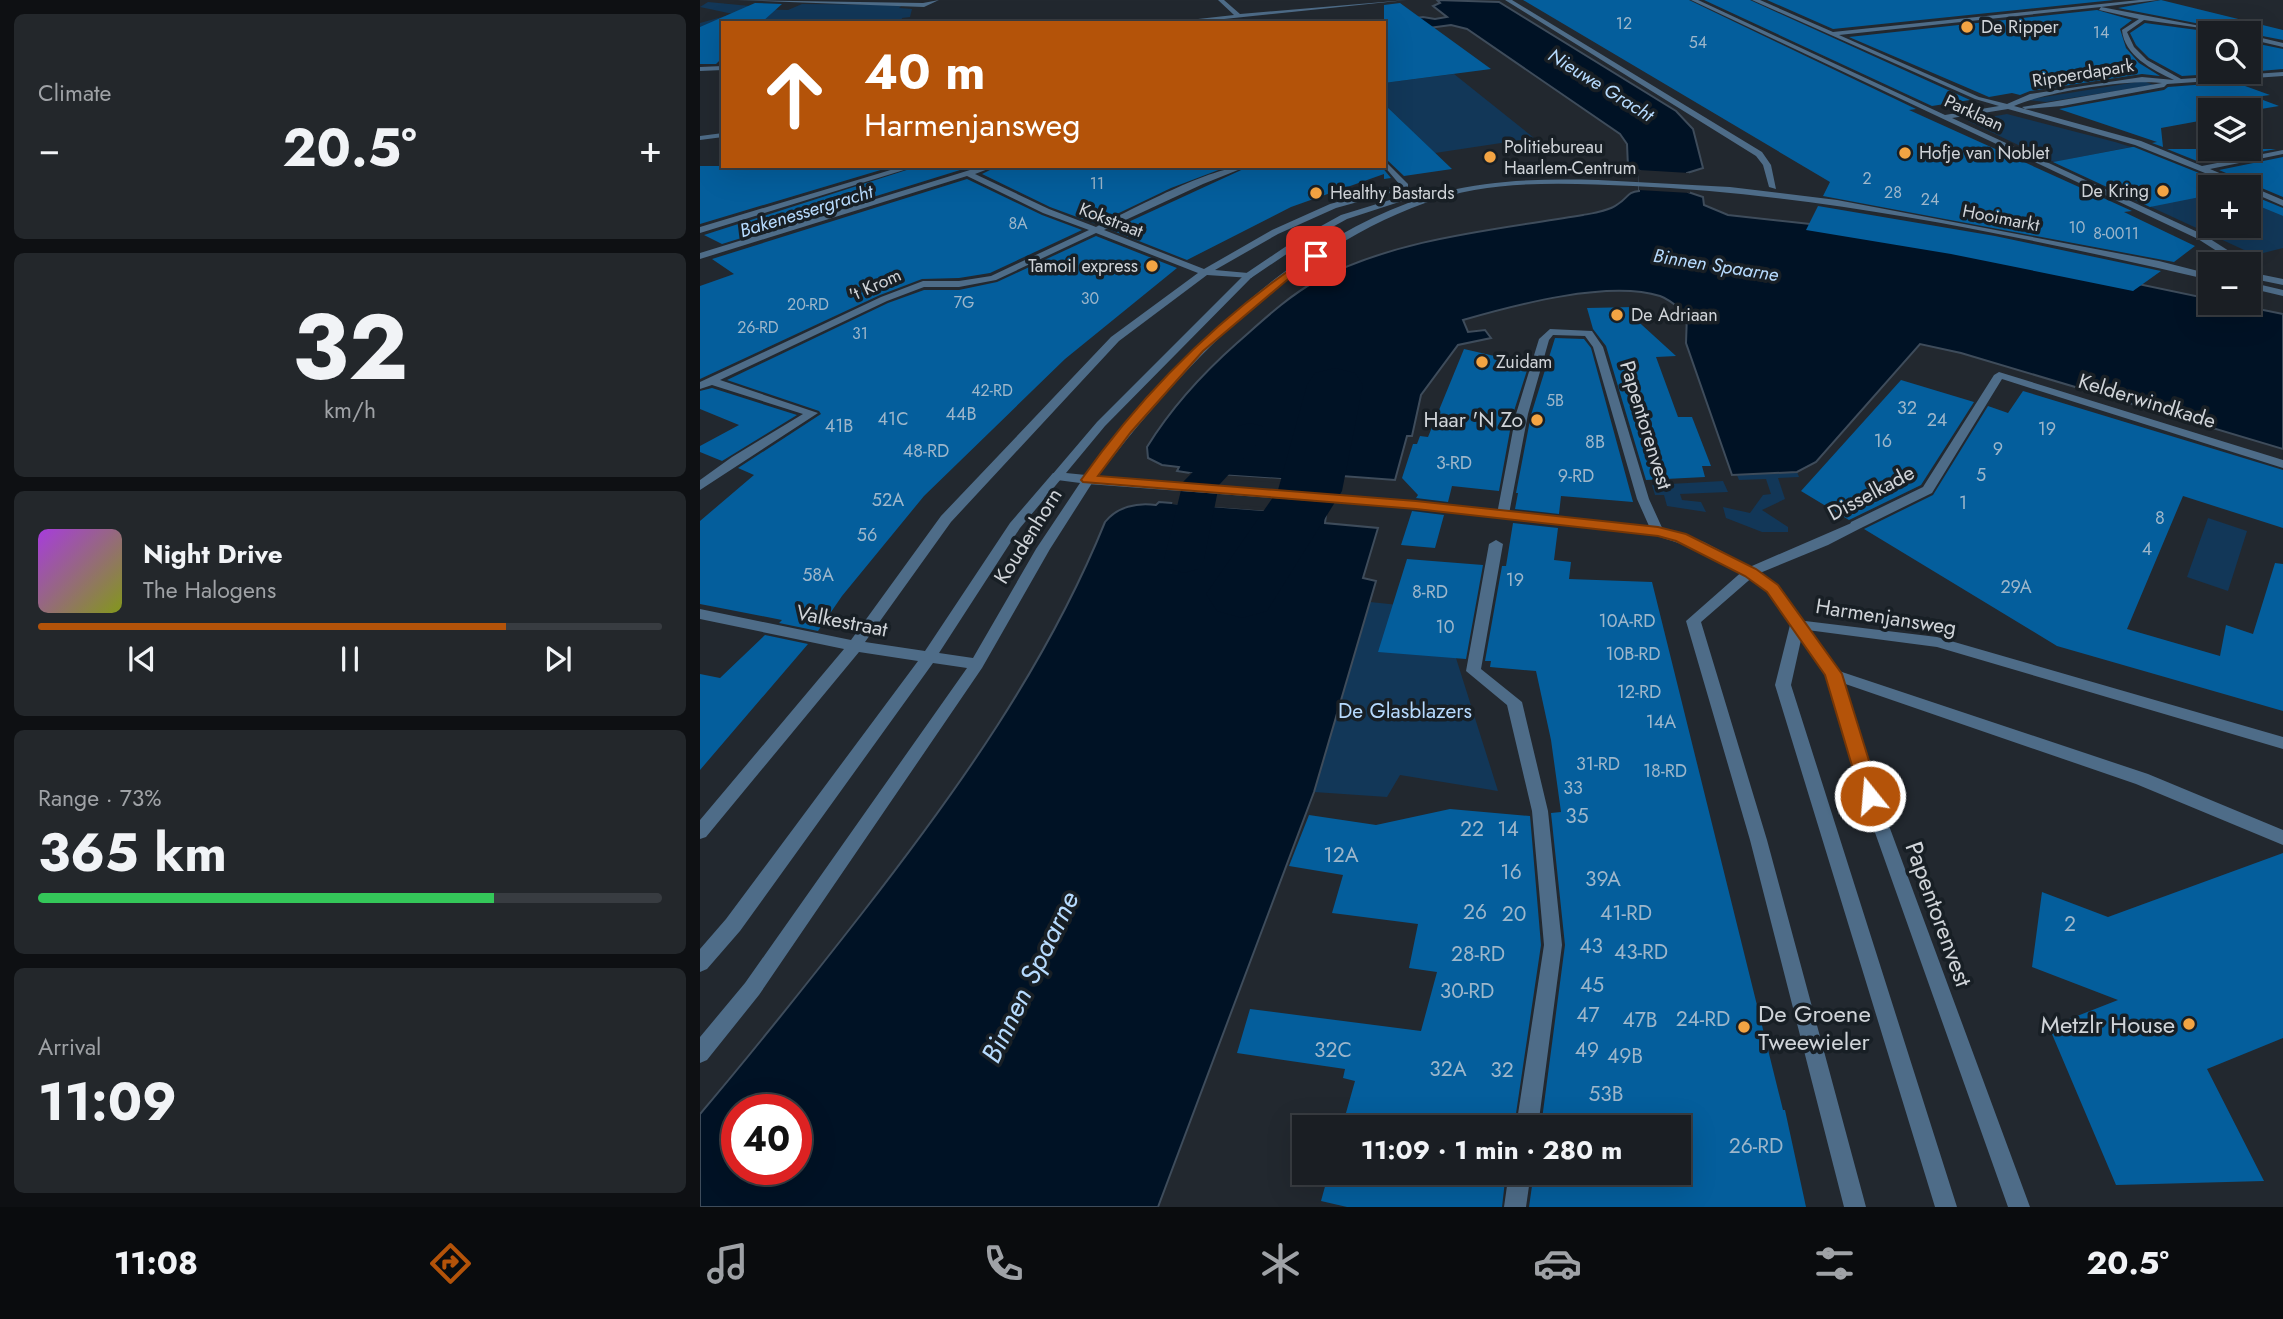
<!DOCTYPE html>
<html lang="en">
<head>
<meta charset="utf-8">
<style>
  body { margin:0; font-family:Jost,sans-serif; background:#23272b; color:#f1f3f6; height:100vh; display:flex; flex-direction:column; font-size:26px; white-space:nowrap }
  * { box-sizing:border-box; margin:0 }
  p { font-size:23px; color:#9fa2a6 }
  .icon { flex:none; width:38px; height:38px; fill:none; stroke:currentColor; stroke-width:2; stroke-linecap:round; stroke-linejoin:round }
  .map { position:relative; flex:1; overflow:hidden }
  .drawer { display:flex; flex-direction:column; gap:14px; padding:14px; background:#0e1013; width:700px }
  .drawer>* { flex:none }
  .hud { position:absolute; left:21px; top:21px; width:665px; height:147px; border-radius:0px; box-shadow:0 7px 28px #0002,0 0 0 2px #383c41; background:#b45309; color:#fff; overflow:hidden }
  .tools { position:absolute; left:1498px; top:21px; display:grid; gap:14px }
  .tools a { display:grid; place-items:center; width:63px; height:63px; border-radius:0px; background:#1a1e23; box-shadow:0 7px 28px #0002,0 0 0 2px #383c41; font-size:35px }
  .speed { position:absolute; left:21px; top:1094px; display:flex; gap:14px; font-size:35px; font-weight:700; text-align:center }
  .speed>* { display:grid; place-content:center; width:91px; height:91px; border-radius:50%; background:#1a1e23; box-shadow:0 7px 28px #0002,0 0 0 2px #383c41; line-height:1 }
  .speed .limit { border:10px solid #d22; background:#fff; color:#111 }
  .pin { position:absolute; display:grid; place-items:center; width:60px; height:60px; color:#fff; margin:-30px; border-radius:14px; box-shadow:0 4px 10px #0006 }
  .me { position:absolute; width:77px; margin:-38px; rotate:343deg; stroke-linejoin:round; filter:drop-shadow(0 0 5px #0008) }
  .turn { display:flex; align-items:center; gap:24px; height:147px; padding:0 28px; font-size:32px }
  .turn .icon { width:91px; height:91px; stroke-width:2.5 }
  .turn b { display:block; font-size:49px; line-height:60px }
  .big { font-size:52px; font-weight:700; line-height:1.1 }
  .drawer .card { flex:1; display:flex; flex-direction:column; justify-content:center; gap:10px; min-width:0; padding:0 24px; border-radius:10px; background:#23272b }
  .drawer .dial { align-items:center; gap:0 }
  .dial b { font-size:91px; line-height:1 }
  .song { display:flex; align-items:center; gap:21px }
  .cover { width:84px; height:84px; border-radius:10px; background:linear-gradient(135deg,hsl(280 70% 55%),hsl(70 70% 35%)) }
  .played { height:7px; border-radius:4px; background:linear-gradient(90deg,#b45309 75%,#383c41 75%) }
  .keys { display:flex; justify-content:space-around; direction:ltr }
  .heat { display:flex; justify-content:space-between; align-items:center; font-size:38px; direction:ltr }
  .charge { height:10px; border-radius:5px; background:linear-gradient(90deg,#34c759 73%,#383c41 0) }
  .trip { position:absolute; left:592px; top:1115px; width:399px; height:70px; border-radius:0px; background:#1a1e23; box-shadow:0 7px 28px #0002,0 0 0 2px #383c41; font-weight:700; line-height:70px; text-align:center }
  .tab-bar { display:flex; height:112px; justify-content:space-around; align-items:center; background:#0a0c0e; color:#9fa2a6 }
  .tab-bar .icon { width:49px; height:49px }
  .tab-bar .on { color:#b45309 }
  .tab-bar b { font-size:32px; color:#f1f3f6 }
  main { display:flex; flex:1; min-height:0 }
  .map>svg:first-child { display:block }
</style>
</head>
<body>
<main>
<section class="drawer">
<div class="card"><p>Climate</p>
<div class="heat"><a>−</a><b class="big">20.5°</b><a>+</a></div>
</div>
<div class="card dial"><b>32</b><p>km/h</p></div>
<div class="card">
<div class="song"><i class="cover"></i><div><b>Night Drive</b><p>The Halogens</p></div></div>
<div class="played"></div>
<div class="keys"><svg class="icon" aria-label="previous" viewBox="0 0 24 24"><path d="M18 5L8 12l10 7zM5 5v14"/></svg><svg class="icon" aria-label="pause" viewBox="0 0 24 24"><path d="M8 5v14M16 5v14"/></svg><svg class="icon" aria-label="next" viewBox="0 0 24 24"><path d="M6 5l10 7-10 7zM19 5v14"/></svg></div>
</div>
<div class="card"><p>Range · 73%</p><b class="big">365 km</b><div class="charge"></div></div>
<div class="card"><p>Arrival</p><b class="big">11:09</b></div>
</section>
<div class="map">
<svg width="1583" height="1207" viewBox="0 0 1583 1207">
  <rect width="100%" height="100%" fill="#22282f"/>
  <path fill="#123758" d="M8,2L50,6L49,9L88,10L102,4L202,5L199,8L212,9L210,17L202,18L201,23H23L0,43V23L33,14L0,7Z
    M754,74L834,138L735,153L684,104V83Z
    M1443,81L1454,85L1346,102L1326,100Z
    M1307,114L1415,142L1431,147L1354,162L1268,121Z
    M1498,176L1526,187H1510V226H1549V197L1558,201L1552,203L1583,216V248L1555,255L1451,207Z
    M1097,472L1099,477L1078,478L1085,499L1062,510L1088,527V532H1062L1026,518L1023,507L1050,513L1063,495L1071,494L1066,479L1039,480L1037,475Z
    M1023,481L1028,492L980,494L982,500L1001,502L1006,512L967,506L964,495H955L952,485Z
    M1508,518L1547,531L1528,591L1487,577Z
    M670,602L766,612L756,658L798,791L700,775L687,797L614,792Z"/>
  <path fill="#001225" stroke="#3e4c5b" stroke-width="2" fill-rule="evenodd" d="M737,0L799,2L976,111L993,129L1003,168L987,173L988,192L1003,197L1004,205L1028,215L1194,233L1510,299V303H1529L1583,314V449L1261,353L1220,344L1116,462L1097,472L1032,475L986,343L987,314C979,308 969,299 960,296C908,280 815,305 763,320L768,332L785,330L791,338L758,345L721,395L712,436H707L695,480L642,476L639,483L490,473L477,471L479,467L462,465L448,458L447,447C471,408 502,374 537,343C561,322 587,297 616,281C697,238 794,230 883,215C894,213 909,211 918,204C928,198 927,192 939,191L940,171L928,167L927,144L920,134L767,29L751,25L684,34V23H681L723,17L735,19L747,17L733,6L740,3Z
    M459,502L626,515L625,523L678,528L663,578L676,581L614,792L458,1207H0V1114C56,1048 110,980 163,912C257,791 347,665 405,522C417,507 437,502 456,505ZM37,1110H96V1169H37Z"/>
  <path fill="#22282f" d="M939,170L989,173L990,193L939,190Z
    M490,473L639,483V487L486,476Z
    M473,500L626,512L628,513L626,515L472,504Z"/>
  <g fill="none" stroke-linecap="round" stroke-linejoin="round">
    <path fill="#001225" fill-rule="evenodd" d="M550,423L562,426L567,433L519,485L504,560L498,569L484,573L470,569L464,560L483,482L538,426Z"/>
    <path fill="#001225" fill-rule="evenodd" d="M635,368L655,373L663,385L642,491L567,611L542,618L517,611L506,594L578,490L607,385L615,373Z"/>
  </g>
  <path fill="#045e9c" d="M823,0H989L1216,109L1209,110L1432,211L1424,212L1495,246L1474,262L1123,196L1130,182Z
    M1004,0H1050L1270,100L1232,106Z
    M1067,0H1414L1133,29Z
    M1461,0L1583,30V40L1418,8Z
    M55,3L82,4L61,23H23V57L16,64H0V27Z
    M700,3L791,69L684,83V5Z
    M1397,10L1432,20L1420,29L1426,48L1439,63L1460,76L1442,74L1330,91L1320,95L1312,93L1289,97L1149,37Z
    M1445,23L1520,33H1510V72H1548L1482,76L1449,58L1436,45L1430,33Z
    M1549,42L1583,49V69L1549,72Z
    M1534,82L1570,95L1555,97L1579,106L1549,111L1510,110V119L1461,128L1463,147L1452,143L1457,142L1359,109L1464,90L1468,87Z
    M684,104L752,169L704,176L684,157Z
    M1432,147H1434L1534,187H1510V195L1450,207L1353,162Z
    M1467,149H1576L1502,163Z
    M1583,157V197L1519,170Z
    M0,166H194L0,224Z
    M219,166H273L22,244L4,235Z
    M298,166H529L471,188L396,224L350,207L282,174Z
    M550,166H681L691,178L684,179V174L591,207L487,260L411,230Z
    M267,179L342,215L382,230L290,273L259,278L222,279L180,295L0,379V286L34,274L12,259Z
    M1549,194L1583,208V216L1549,202Z
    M1118,206L1295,236L1461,271L1433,291L1251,254L1106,230Z
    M396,236L477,268L365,359L224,496L142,596L118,631L79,623L82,620L0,604V521L54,475L38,468L121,414L119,411L27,380L188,303L224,290H259L297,282Z
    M935,307L931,315L976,356L956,357L978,417H992L1011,466H1002L1005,477L946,480L906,346L893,329L887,308Z
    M855,338L884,339L891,348L933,502L861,496L859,514L815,509L818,493H816L831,415Z
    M764,349L829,364L813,414L799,491L752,486L748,502L716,498L718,495L702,478L713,444H717L720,436L728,437Z
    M1201,380L1274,402L1221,485L1149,520L1101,491Z
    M12,388L97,415L22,461L0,452V446L39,425L0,409V391Z
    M1323,391L1583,470V528L1483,496L1427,629L1520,656L1526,625L1553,634L1575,563L1583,564V711L1357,646L1164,529L1233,495L1288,406L1308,413Z
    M712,511L744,515L735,548L701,545Z
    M813,523L858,528L854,560L871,562L869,579L952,582L1083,1110H1085L1106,1207H829L834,1172H978V1127H841L865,945L851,813L861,812L851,740L836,671L790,667L791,661H785L802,566H806Z
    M707,559L783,565L766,659L678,652Z
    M65,635L108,644L0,770V674L20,678Z
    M750,809L830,816L841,945L814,1127H642L655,1081L643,1078L645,1069L537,1053L550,1009L721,1031L737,972L709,968L718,924L632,913L643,875L589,866L609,815L676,825Z
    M1583,853V1038L1507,1069L1564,1181L1416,1185L1349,1027L1418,1000L1332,967L1342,892L1408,917Z
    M629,1172H806L802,1207H647L621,1201Z"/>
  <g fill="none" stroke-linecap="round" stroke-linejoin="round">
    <path fill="#4e6c88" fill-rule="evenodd" d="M37,0L223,3L239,0L224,7Z
      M23,66V70L0,71V67Z
      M23,133V137L0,140V136Z
      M850,329L892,331L903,347L949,499L964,532L963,535H953L937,499L893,347L885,336L853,335L849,340L828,414L809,514L803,518L797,514L816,414L839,339Z
      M1299,372L1583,460V468L1302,379L1232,493L1161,528H1151L1150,525L1151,522L1223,487L1294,375Z
      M1133,669L1448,774L1583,830V845L1436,784L1128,678L1126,674L1128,670Z"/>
    <path fill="#4e6c88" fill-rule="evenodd" d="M518,0H524L540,14L707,0L486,23H462L534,15Z
      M805,0H812L1062,152L1071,165L1076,189L1069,187L1063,165L1056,156Z
      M991,0H998L1245,115L1299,106L1275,99L1052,0H1060L1133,32L1439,0H1458L1401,7L1537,33L1444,20L1427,32L1434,47L1447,60L1481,79L1583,72V76L1467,84L1464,87L1362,106L1325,109L1322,107L1462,83C1428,79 1345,92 1314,106L1441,141L1502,166L1583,150V154L1510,169L1583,200V206L1549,191V187H1540L1435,145L1308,109L1252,118L1504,235L1529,251L1538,264H1529L1523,255L1498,239ZM1401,7L1399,10L1439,19L1422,30C1424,55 1452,70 1474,80L1442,77L1330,94L1307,104L1279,97L1139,35Z
      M1549,35L1583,43V47L1549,39Z
      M684,160L708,184V188L636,208L578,234L515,270L548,273L553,276L551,278L507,275L419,341L251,522L165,642L225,651L310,523L353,473H361L363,476L361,479L320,528L239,653L273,658L336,549L382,480L388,476L394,480L350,549L282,668L59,995L7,1060L0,1063V1037L45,983L267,668L233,663L40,931L7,969L0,972V949L26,919L218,661L159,652L6,837L0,839V820L144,649L0,619V609L151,640L241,516L411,337L498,273L396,233L296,280L259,287H224L187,301L20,380L118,413L0,490V480L32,457L103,414L12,385L0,389V382L181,297L223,281H259L291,276L389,230L343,213L267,176L0,259V253L283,166H296L275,174L349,209L396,227C432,210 511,166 548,166L503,184L404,230L504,269L572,230L630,204L700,185L684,166Z
      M204,166H217L0,233V227Z
      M1156,521L1162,525L1161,528L1128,545L1055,575L1001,622L1067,840L1166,1207H1144L1050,840L986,621L1045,569Z
      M796,540L803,544L781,669L822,702L848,811L862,945L838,1127H816L844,945L832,811L807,705L766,671L789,544Z
      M1097,620L1237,637L1583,737V749L1237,647L1092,628L1090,625L1092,622Z
      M809,1172H831L826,1207H804Z"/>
    <path fill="#4e6c88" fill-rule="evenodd" d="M898,180L1030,187L1137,200L1459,261L1510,274V280C1320,236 1128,195 933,186C865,183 790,179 725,203C588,253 485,363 398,476L716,501L958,528L1004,542L1055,569L1077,586L1140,674L1178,796L1330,1207H1308L1162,796L1126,675L1101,640L1091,685L1257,1207H1235L1075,685L1090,625C1083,614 1076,603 1068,593C1043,565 992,547 957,536L716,509L388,484L357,480L351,476L397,422L545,274L594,241L641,215L729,188L736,190L647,219L600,245L551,278L405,426L366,473L386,475C476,360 598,229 744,192C795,179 847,179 898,180Z
      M1549,272L1583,279V285L1549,278Z
      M1549,282L1583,290V296L1549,288Z"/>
  </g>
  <path fill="#b45309" stroke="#753606" stroke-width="2" d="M613,254L622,256L587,280L503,351L431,432L398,476L716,501L958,527L986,534L1056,569L1078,585L1142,674L1180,796L1177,801L1170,803L1164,801L1161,796L1125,675L1067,592L1045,576L976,541L958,536L716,509L383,482L381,480C444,391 522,314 613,254Z"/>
  <g fill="#f3a443" stroke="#181f25" stroke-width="2.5">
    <circle cx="1267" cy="27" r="7"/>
    <circle cx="1205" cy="153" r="7"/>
    <circle cx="790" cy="157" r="7"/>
    <circle cx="1463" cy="191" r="7"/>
    <circle cx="616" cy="193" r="7"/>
    <circle cx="452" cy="266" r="7"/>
    <circle cx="917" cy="315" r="7"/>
    <circle cx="782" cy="362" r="7"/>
    <circle cx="837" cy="420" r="7"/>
    <circle cx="1489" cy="1024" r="7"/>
    <circle cx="1044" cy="1027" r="7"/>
  </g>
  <g text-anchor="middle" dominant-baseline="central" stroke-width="7" stroke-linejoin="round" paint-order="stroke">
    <g font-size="16" fill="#9db6ca">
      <text x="924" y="23">12</text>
      <text x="1401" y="32">14</text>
      <text x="998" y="42">54</text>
      <text x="1167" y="178">2</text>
      <text x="397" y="183">11</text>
      <text x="1193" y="192">28</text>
      <text x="1230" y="199">24</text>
      <text x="318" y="223">8A</text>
      <text x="1377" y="227">10</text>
      <text x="1416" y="233">8-0011</text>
      <text x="390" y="298">30</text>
      <text x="264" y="302">7G</text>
      <text x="108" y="304">20-RD</text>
      <text x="58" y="327">26-RD</text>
      <text x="160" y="333">31</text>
      <text x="292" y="390">42-RD</text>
      <text x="855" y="400">5B</text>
    </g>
    <g font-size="18" fill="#d0d4d9" stroke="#181f25" text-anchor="start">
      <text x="1281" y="27">De Ripper</text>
      <text x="804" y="147">Politiebureau<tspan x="804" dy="21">Haarlem-Centrum</tspan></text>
      <text x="1219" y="153">Hofje van Noblet</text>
      <text x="1449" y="191" text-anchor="end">De Kring</text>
      <text x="630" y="193">Healthy Bastards</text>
      <text x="438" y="266" text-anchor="end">Tamoil express</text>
      <text x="931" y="315">De Adriaan</text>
      <text x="796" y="362">Zuidam</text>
    </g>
    <g font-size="18" fill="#d0d4d9" stroke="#181f25">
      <text transform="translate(1383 73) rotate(-9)">Ripperdapark</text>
      <text transform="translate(1274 113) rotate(25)">Parklaan</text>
      <text transform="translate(1301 218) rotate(11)">Hooimarkt</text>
      <text transform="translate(411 220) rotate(21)">Kokstraat</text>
      <text transform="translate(175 285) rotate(-24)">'t Krom</text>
    </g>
    <g font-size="18" fill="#9db6ca">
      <text x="1207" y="408">32</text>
      <text x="261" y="414">44B</text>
      <text x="193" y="419">41C</text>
      <text x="1237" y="420">24</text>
      <text x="139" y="426">41B</text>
      <text x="1347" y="429">19</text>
      <text x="1183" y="441">16</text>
      <text x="895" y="442">8B</text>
      <text x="1298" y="449">9</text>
      <text x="226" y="451">48-RD</text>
      <text x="754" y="463">3-RD</text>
      <text x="1281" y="475">5</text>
      <text x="876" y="476">9-RD</text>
      <text x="188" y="500">52A</text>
      <text x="1263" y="503">1</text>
      <text x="1460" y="518">8</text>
      <text x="167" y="535">56</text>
      <text x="1447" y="549">4</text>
      <text x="118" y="575">58A</text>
      <text x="815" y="580">19</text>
      <text x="1316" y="587">29A</text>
      <text x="730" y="592">8-RD</text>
      <text x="927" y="621">10A-RD</text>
      <text x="745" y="627">10</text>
      <text x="933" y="654">10B-RD</text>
      <text x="939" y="692">12-RD</text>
      <text x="961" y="722">14A</text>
      <text x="898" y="764">31-RD</text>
      <text x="965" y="771">18-RD</text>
      <text x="873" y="788">33</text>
    </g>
    <g font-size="19" font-style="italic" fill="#b7dbfe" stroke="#181f25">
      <text transform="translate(901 85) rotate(32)">Nieuwe Gracht</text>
      <text transform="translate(106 211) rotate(-17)">Bakenessergracht</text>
      <text transform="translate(1016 265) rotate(9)">Binnen Spaarne</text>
    </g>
    <g font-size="21" fill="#d0d4d9" stroke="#181f25">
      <text transform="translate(1447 401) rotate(17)">Kelderwindkade</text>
      <text transform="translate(946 425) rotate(73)">Papentorenvest</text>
      <text transform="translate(1171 493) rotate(-28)">Disselkade</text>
      <text transform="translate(328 536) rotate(-58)">Koudenhorn</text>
      <text transform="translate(1186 617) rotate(9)">Harmenjansweg</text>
      <text transform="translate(142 621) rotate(11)">Valkestraat</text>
    </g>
    <g font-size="21" fill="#d0d4d9" stroke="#181f25" text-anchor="end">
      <text x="823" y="420">Haar 'N Zo</text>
    </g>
    <g font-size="21" fill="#b7dafe" stroke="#181f25">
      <text x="705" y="711">De Glasblazers</text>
    </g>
    <g font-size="21" fill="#9db6ca">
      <text x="877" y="816">35</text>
      <text x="772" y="829">22</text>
      <text x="808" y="829">14</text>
      <text x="641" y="855">12A</text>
      <text x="811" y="872">16</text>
      <text x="903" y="879">39A</text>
      <text x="775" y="912">26</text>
      <text x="926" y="913">41-RD</text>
      <text x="814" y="914">20</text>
      <text x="1370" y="924">2</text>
      <text x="891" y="946">43</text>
      <text x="941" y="952">43-RD</text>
      <text x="778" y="954">28-RD</text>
      <text x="892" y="985">45</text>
      <text x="767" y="991">30-RD</text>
      <text x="888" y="1015">47</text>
      <text x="1003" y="1019">24-RD</text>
      <text x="940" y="1020">47B</text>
      <text x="633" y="1050">32C</text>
      <text x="887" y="1050">49</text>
      <text x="925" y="1056">49B</text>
      <text x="748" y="1069">32A</text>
      <text x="802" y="1070">32</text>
      <text x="906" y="1094">53B</text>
      <text x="1056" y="1146">26-RD</text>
    </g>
    <g font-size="24" fill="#d0d4d9" stroke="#181f25">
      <text transform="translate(1239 914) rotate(70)">Papentorenvest</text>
    </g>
    <g font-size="24" fill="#d0d4d9" stroke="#181f25" text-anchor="start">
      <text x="1058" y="1013">De Groene<tspan x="1058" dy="28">Tweewieler</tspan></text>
      <text x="1475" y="1024" text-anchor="end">Metzlr House</text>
    </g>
    <g font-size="28" font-style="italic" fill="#b7dbfe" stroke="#181f25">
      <text transform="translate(330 977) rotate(-64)">Binnen Spaarne</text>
    </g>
  </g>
</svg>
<div class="tools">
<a><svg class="icon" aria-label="search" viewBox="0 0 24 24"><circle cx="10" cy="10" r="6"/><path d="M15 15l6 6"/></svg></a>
<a><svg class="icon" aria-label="layers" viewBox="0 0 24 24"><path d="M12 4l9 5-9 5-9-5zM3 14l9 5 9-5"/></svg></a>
<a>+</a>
<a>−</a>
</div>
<div class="speed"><div class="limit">40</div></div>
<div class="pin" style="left:616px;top:256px;background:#d93025"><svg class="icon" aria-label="arrive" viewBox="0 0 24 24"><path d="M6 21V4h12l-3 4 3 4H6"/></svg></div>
<svg class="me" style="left:1170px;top:796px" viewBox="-20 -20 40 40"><circle r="17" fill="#b45309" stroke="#fff" stroke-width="3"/><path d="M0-11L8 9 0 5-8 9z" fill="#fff"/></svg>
<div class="trip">11:09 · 1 min · 280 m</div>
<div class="hud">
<div class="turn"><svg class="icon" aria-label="ahead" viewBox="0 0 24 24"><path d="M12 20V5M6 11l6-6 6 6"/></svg><div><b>40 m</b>Harmenjansweg</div></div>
</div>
</div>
</main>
<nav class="tab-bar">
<b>11:08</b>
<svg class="icon on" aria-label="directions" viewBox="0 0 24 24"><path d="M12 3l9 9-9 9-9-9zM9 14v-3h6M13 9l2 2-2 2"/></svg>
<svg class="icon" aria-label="music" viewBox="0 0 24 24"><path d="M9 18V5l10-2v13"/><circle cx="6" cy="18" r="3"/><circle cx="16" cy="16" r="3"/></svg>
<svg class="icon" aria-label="phone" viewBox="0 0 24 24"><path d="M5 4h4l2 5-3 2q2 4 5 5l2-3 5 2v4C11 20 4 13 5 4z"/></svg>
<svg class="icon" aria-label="climate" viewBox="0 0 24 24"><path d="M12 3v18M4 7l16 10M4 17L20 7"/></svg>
<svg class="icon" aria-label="car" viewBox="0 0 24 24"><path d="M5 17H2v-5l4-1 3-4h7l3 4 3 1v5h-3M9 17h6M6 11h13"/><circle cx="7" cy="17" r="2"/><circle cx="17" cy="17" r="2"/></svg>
<svg class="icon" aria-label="filters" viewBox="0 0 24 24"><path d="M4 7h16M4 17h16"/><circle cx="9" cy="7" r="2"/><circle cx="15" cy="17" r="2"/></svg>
<b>20.5°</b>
</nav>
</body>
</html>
